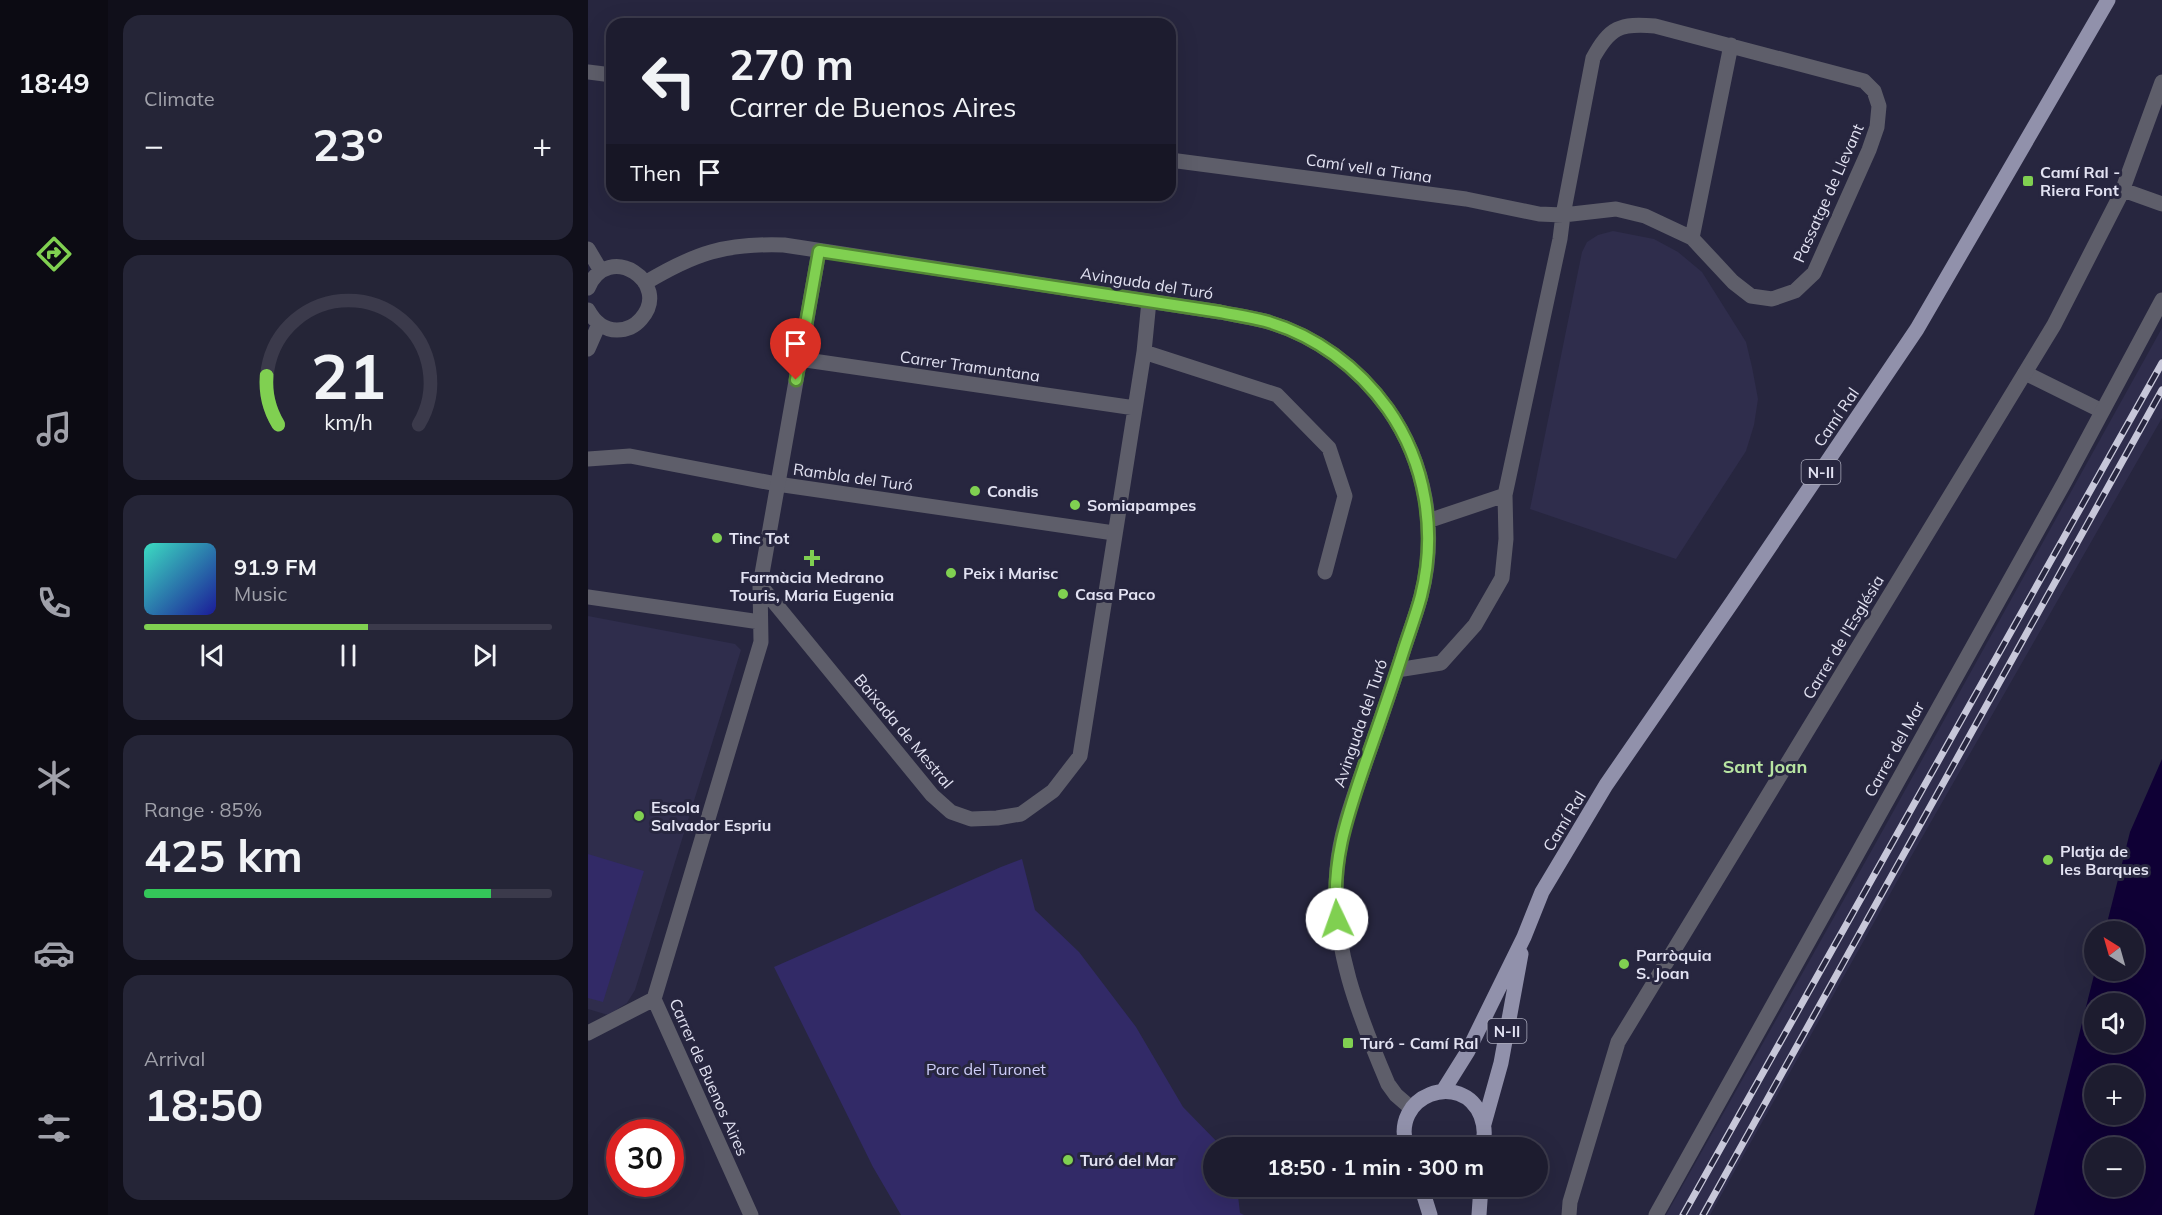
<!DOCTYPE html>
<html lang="en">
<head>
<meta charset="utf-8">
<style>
  body { margin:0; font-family:Mulish,sans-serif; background:#252537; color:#f1f3f6; height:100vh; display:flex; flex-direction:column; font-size:22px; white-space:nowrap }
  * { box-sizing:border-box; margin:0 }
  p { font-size:20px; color:#a0a1aa }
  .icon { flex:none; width:33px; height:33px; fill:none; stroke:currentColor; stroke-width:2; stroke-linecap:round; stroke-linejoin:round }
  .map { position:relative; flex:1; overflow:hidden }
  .panel { display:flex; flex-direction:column; gap:15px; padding:15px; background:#100f1a; width:480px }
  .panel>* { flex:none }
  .banner { position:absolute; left:18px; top:18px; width:570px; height:183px; border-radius:18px; box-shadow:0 6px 24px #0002,0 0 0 2px #3b3a4b; background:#1d1c2f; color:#f1f3f6; overflow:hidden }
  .needle { width:39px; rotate:323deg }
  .buttons { position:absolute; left:1496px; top:921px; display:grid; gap:12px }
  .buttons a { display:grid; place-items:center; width:60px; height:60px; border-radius:50%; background:#1d1c2f; box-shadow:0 6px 24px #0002,0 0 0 2px #3b3a4b; font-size:30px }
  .speed { position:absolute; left:18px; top:1119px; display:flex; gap:12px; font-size:30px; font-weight:700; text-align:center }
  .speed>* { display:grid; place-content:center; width:78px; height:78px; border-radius:50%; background:#1d1c2f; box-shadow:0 6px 24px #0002,0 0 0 2px #3b3a4b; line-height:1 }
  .speed .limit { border:9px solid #d22; background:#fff; color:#111 }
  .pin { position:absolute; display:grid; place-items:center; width:51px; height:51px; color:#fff; margin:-62px -26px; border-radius:50% 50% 50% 0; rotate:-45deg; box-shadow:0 0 6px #0007 }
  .pin .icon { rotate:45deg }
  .me { position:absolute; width:66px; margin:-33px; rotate:357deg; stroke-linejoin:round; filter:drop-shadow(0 0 4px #0008) }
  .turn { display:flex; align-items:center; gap:21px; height:126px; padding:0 24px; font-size:27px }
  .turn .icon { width:78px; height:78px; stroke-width:2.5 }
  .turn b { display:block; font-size:42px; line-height:51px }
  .then { display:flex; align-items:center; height:57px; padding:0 24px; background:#0003; gap:12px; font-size:22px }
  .big { font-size:45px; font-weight:700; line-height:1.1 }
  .panel .widget { flex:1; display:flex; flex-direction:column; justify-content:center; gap:9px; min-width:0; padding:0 21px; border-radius:18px; background:#252537 }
  .panel .dial { align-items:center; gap:0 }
  .dial svg { height:156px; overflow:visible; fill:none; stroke:#3b3a4b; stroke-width:7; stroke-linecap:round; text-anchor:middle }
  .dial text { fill:#f1f3f6; stroke:none }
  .song { display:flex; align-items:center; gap:18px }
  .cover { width:72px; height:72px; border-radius:9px; background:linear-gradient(135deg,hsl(170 70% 55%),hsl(240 70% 35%)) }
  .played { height:6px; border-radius:3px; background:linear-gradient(90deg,#80d051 55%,#3b3a4b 55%) }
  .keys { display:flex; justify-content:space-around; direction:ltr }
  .heat { display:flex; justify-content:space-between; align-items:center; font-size:33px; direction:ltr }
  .charge { height:9px; border-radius:4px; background:linear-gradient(90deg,#34c759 85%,#3b3a4b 0) }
  .trip { position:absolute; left:615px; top:1137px; width:345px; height:60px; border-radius:30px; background:#1d1c2f; box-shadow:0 6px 24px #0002,0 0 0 2px #3b3a4b; font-weight:700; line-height:60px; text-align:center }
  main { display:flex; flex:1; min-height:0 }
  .dock { display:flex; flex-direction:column; width:108px; justify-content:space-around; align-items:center; background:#0c0b13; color:#a0a1aa }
  .dock .icon { width:42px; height:42px }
  .dock .on { color:#80d051 }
  .dock b { font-size:27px; color:#f1f3f6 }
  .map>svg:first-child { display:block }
</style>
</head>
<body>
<main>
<nav class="dock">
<b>18:49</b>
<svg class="icon on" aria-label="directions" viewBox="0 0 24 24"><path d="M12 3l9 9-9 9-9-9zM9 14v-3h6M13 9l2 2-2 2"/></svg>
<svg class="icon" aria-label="music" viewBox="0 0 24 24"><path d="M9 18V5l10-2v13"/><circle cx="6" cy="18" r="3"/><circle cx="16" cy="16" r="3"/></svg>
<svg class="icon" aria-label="phone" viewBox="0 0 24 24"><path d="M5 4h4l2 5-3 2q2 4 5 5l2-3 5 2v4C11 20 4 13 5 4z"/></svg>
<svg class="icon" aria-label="climate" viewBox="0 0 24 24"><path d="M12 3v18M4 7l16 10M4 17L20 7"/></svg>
<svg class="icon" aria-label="car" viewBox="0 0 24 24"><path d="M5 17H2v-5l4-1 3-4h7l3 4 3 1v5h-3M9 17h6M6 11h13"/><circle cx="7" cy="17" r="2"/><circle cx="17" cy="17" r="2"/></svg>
<svg class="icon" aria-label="filters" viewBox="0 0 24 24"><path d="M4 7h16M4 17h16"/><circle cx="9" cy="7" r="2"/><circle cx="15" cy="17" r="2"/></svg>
</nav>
<section class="panel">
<div class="widget"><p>Climate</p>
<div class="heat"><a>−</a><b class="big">23°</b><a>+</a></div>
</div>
<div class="widget dial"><svg viewBox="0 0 100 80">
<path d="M14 69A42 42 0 1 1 86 69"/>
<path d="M14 69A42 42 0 0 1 8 44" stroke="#80d051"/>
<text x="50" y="56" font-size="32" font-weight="700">21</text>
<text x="50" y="72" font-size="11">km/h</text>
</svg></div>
<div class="widget">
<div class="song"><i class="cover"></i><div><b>91.9 FM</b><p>Music</p></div></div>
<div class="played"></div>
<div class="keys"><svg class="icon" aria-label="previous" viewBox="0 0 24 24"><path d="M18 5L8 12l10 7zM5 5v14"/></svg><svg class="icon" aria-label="pause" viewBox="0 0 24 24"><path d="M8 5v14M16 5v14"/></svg><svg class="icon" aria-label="next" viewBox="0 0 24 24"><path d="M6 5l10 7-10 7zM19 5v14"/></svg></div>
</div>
<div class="widget"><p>Range · 85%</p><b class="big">425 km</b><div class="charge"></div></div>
<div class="widget"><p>Arrival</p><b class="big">18:50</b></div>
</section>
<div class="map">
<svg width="1574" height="1215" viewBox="0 0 1574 1215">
  <rect width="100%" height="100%" fill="#27263f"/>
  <path fill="#2f2d4c" d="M1025,231L1066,239L1090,252L1114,272L1158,342L1164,367L1170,399L1166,425L1158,451L1088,559L942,509L994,252L999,242L1010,235Z
    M1574,328V418L1316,869L1122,1215H1078L1285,848Z
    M0,616L147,644L153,650L47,990L39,1003L20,1015L0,1009Z"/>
  <path fill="#322a67" d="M0,854L56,871L15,1002L0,998Z
    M434,859L447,910L491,952L548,1027L595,1107L634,1147L626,1148V1186L649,1187L652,1213L656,1215H313L285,1167L186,967L413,867Z"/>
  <path fill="#0f0035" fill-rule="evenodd" d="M1574,759V1215H1446L1507,971L1545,970V932L1517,931L1542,832ZM1506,1004H1545V1042H1506ZM1506,1076H1545V1114H1506ZM1506,1148H1545V1186H1506Z"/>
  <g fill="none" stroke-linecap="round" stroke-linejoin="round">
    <path stroke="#5e5e6a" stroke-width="15" d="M1437,373L1514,411
      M0,459L42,456L189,484L526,533"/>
    <path stroke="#5e5e6a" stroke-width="15" d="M0,72L24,75
      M582,160L878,199L951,214L975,215L1028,209L1057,216L1104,238L1145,282L1163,296L1184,299L1207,291L1226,273L1281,150L1289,127L1291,106L1286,91L1276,81L1067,26C1032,23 1022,27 1005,58L975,215L972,239L917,495L840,521
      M1535,190L1574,204
      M1104,238L1143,45
      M0,249L13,271
      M57,283C107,253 137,243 196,245L632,312C647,315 662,317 677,321C727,335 770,367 800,409C838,463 850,532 833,596C828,615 821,633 815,652C803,690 790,727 777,764C765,799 752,832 749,869C742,944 771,1016 800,1084L808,1095L823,1108
      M0,288C20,240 85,283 53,319C47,326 39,330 29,330C16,330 6,321 0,310
      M0,349L11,324
      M556,352L689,395L741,448L757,496L737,572
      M211,359L547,408
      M172,585L344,795L363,812L383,819L409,818L433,814L465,791L492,756L556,352L561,301
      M0,597L172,622
      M809,670L853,663L887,625L914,578L918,539L917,495
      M0,1033L66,999
      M163,1215L66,999L173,642L172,585L231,251
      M981,1215L982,1202L1030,1042L1466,325L1533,194L1574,82
      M1068,1215L1476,483L1574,300"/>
    <path stroke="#9191ab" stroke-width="15" d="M855,1091L880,1051L936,937L954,892L1018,785L1145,601L1329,329L1520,0
      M896,1124L913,1063L933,954
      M819,1148C801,1095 874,1069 893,1116C897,1127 898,1137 893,1148
      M833,1186L842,1215
      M891,1215L893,1186"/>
    <defs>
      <path id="rail" d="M1095,1215L1574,363
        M1115,1215L1574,390"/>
    </defs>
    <use href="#rail" stroke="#c7c7d9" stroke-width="7"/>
    <use href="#rail" stroke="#27263f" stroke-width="4.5" stroke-dasharray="14" stroke-linecap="butt"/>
  </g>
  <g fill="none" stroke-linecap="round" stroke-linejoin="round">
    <defs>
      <path id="route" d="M208,380L231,251L632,312C647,315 662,317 677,321C727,335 770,367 800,409C838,463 849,532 833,596C828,615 821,633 815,652C803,690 790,727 777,764C759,817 743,862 749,919"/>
    </defs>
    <use href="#route" stroke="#538735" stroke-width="15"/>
    <use href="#route" stroke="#80d051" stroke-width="10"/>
  </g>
  <g fill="#80d051" stroke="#27263f" stroke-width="2">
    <rect x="1434" y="175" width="12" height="12" rx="3"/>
    <circle cx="387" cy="491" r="6"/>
    <circle cx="487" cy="505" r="6"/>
    <circle cx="129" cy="538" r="6"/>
    <path d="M221 549h6v6h6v6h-6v6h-6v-6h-6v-6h6z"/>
    <circle cx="363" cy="573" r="6"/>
    <circle cx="475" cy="594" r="6"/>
    <circle cx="51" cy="816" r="6"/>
    <circle cx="1460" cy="860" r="6"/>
    <circle cx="1036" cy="964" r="6"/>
    <rect x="754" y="1037" width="12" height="12" rx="3"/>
    <circle cx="480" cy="1160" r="6"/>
  </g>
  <g text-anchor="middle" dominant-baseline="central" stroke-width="6" stroke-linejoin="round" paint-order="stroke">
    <g fill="#27263f" stroke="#aaaabc" stroke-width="1.5">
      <rect x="1213.5" y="460" width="39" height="24" rx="4.5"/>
      <rect x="899.5" y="1019" width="39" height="24" rx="4.5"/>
    </g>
    <g font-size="15" font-weight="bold" fill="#e2e2f2">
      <text x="1233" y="472">N-II</text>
      <text x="919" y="1031">N-II</text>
    </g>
    <g font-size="16" fill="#e2e2f2" stroke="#27263f">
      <text transform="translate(781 168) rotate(8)">Camí vell a Tiana</text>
      <text transform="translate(1240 193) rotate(-66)">Passatge de Llevant</text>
      <text transform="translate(559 283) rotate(9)">Avinguda del Turó</text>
      <text transform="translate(382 366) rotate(8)">Carrer Tramuntana</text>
      <text transform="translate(1248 417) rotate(-56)">Camí Ral</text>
      <text transform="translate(265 477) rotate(8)">Rambla del Turó</text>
      <text transform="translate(1255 637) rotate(-59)">Carrer de l'Església</text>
      <text transform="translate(772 723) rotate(-71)">Avinguda del Turó</text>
      <text transform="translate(316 731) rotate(50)">Baixada de Mestral</text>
      <text transform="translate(1306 749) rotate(-61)">Carrer del Mar</text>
      <text transform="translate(976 821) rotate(-59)">Camí Ral</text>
      <text transform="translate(121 1077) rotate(66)">Carrer de Buenos Aires</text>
    </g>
    <g font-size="16" font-weight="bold" fill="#e2e2f2" stroke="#27263f" text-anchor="start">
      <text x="1452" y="172">Camí Ral -<tspan x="1452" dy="18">Riera Font</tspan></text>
      <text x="399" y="491">Condis</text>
      <text x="499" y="505">Somiapampes</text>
      <text x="141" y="538">Tinc Tot</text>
      <text x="375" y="573">Peix i Marisc</text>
      <text x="224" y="577" text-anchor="middle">Farmàcia Medrano<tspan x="224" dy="18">Touris, Maria Eugenia</tspan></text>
      <text x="487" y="594">Casa Paco</text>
      <text x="63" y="807">Escola<tspan x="63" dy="18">Salvador Espriu</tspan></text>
      <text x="1472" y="851">Platja de<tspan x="1472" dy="18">les Barques</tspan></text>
      <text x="1048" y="955">Parròquia<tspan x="1048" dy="18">S. Joan</tspan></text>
      <text x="772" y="1043">Turó - Camí Ral</text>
      <text x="492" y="1160">Turó del Mar</text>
    </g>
    <g font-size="16" fill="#cecdf9" stroke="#27263f">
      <text x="398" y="1069">Parc del Turonet</text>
    </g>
    <g font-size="18" font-weight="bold" fill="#b7e4a2" stroke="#27263f">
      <text x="1177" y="766">Sant Joan</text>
    </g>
  </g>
</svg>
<div class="buttons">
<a><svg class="needle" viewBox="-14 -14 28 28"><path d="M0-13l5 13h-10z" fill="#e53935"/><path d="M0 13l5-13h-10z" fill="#a0a1aa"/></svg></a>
<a><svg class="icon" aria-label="sound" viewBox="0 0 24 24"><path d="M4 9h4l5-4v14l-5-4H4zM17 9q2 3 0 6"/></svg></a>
<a>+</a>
<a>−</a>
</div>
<div class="speed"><div class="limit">30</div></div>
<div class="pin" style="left:208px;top:380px;background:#d93025"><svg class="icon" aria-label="arrive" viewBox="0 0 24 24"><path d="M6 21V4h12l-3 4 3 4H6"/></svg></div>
<svg class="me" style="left:749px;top:919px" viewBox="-20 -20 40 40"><circle r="19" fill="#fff"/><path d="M0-13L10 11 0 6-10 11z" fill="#80d051"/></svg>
<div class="trip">18:50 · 1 min · 300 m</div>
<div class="banner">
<div class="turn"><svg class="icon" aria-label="left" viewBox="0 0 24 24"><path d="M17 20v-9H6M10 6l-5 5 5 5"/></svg><div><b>270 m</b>Carrer de Buenos Aires</div></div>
<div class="then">Then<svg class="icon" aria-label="arrive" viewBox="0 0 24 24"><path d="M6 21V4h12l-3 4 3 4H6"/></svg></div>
</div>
</div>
</main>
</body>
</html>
